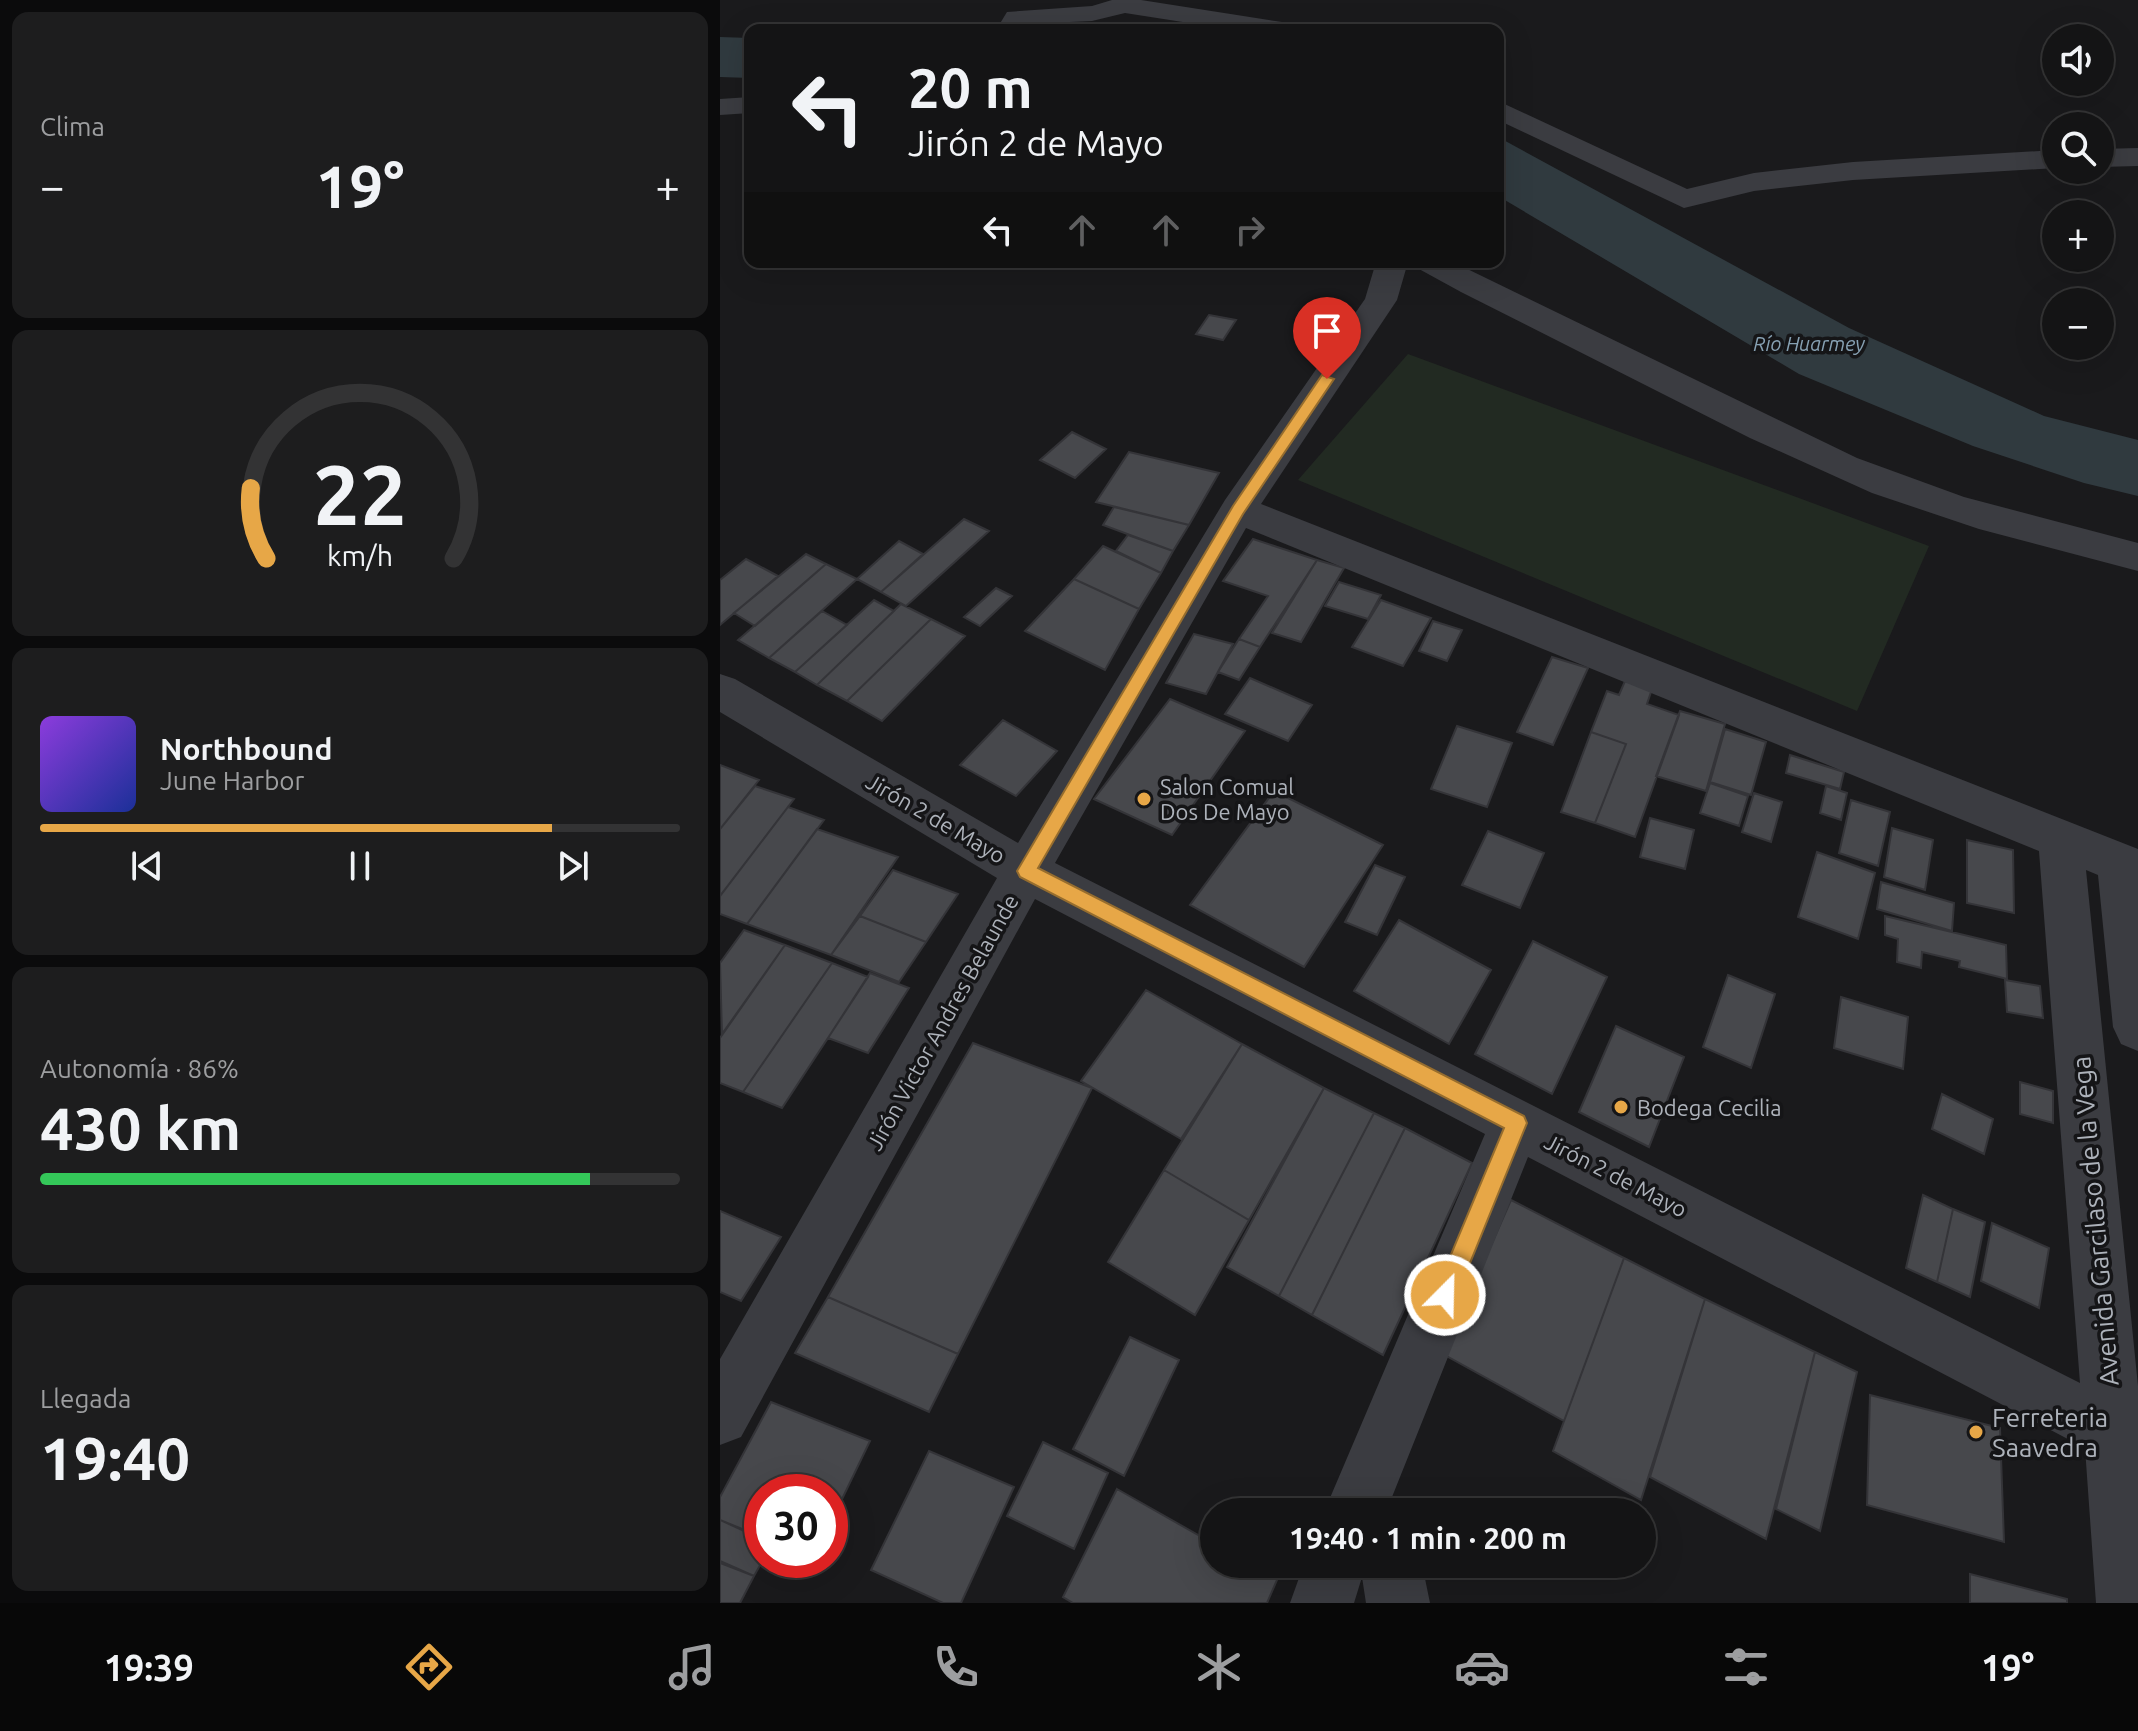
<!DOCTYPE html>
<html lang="es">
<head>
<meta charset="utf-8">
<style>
  body { margin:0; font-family:Ubuntu,sans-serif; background:#1d1d1e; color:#f1f3f6; height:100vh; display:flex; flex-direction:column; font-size:30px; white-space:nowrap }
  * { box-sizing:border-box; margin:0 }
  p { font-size:26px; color:#9d9ea0 }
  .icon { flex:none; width:44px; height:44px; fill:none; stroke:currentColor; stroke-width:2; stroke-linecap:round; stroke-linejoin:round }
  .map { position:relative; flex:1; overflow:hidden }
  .panel { display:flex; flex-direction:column; gap:12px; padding:12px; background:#0b0b0c; width:720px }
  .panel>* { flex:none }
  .top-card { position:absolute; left:24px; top:24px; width:760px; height:244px; border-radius:16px; box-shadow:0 8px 32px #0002,0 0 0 2px #333334; background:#141415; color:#f1f3f6; overflow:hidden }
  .buttons { position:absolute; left:1322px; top:24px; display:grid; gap:16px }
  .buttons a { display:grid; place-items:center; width:72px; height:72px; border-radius:50%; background:#141415; box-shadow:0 8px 32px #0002,0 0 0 2px #333334; font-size:40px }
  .speed { position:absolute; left:24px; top:1474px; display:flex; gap:16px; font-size:40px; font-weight:700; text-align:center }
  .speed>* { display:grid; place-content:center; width:104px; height:104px; border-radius:50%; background:#141415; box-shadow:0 8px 32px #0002,0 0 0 2px #333334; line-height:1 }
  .speed .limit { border:12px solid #d22; background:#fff; color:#111 }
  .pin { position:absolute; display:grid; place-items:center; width:68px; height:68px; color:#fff; margin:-82px -34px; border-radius:50% 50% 50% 0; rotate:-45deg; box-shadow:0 0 8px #0007 }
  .pin .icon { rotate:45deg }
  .me { position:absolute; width:88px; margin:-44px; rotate:23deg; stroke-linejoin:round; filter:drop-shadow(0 0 6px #0008) }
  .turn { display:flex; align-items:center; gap:28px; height:168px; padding:0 32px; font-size:36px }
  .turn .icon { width:104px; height:104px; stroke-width:2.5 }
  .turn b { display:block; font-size:56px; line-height:68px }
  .lanes { display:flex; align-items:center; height:76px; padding:0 32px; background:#0003; justify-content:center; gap:40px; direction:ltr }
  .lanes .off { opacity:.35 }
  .big { font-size:60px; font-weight:600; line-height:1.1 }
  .panel .tile { flex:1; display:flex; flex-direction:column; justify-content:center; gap:12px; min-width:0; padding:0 28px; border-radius:16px; background:#1d1d1e }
  .panel .dial { align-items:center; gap:0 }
  .dial svg { height:208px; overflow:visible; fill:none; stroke:#333334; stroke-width:7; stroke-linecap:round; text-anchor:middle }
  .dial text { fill:#f1f3f6; stroke:none }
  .song { display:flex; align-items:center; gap:24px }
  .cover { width:96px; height:96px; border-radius:12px; background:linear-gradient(135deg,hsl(270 70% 55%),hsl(230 70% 35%)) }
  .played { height:8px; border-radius:4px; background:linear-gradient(90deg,#e7a747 80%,#333334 80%) }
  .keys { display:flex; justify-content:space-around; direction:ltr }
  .heat { display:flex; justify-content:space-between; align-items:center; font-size:44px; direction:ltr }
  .charge { height:12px; border-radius:6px; background:linear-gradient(90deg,#34c759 86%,#333334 0) }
  .trip { position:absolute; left:480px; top:1498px; width:456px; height:80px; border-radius:40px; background:#141415; box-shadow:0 8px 32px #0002,0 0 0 2px #333334; font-weight:600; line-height:80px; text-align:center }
  .dock { display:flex; height:128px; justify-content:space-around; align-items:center; background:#080808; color:#9d9ea0 }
  .dock .icon { width:56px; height:56px }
  .dock .selected { color:#e7a747 }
  .dock b { font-size:36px; color:#f1f3f6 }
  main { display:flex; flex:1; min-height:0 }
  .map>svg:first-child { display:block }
</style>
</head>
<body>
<main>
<section class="panel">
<div class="tile"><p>Clima</p>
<div class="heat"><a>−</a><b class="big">19°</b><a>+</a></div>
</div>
<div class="tile dial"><svg viewBox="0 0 100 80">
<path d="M14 69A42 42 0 1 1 86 69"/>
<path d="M14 69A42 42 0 0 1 8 42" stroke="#e7a747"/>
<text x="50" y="56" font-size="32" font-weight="700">22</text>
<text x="50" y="72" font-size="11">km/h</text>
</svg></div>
<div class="tile">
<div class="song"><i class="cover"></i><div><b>Northbound</b><p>June Harbor</p></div></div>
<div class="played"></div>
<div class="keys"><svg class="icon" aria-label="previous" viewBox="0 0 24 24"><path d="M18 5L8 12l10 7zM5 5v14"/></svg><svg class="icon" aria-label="pause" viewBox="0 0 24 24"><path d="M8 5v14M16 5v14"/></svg><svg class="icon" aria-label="next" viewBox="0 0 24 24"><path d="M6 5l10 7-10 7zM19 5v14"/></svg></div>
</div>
<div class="tile"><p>Autonomía · 86%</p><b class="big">430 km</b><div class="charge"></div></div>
<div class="tile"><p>Llegada</p><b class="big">19:40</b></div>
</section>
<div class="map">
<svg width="1418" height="1603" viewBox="0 0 1418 1603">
  <rect width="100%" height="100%" fill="#1a1a1c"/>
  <path fill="#222a22" d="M688,354L1209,546L1137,711L578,480Z"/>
  <path fill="#303a3f" d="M0,37L30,38V78L0,77Z
    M778,137L1129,328L1324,416L1418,440V496L1364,483L1253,446L1079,374L778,196Z"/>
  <path fill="#47484c" stroke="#343438" stroke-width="2" d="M489,315L516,320L503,340L476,334Z
    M352,432L386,449L355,478L320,460Z
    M409,452L499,473L469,525L376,502Z
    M394,507L469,525L453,551L383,525Z
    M244,519L269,531L186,606L161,592Z
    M408,535L453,551L441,573L396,551Z
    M533,539L597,560L540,647L519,639L548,596L503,581Z
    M179,541L203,554L161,592L137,579Z
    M383,546L441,573L419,609L354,579Z
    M86,554L106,564L35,626L14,613Z
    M26,559L58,576L0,625V580Z
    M597,560L624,568L581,642L552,633Z
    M106,564L137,579L49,658L18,640Z
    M354,579L419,609L385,670L305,631Z
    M619,582L661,595L648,619L605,606Z
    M276,588L292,596L260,626L244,617Z
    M154,600L174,611L97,685L75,672Z
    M661,600L711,618L683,666L632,647Z
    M181,604L211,619L127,701L97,685Z
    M102,611L127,625L75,672L49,658Z
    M211,619L245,636L162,721L127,701Z
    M713,621L742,630L727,661L699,651Z
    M474,634L513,644L486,694L446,683Z
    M519,639L540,647L519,680L498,672Z
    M832,657L868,668L833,745L797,732Z
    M530,678L592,705L568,741L505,714Z
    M905,681L932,689L927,704L959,715L915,837L875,823L906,744L871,732L887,691L899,695Z
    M450,699L525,731L452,835L374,799Z
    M960,711L1005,724L986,791L936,776Z
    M283,720L337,751L296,796L240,765Z
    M737,726L792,743L767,807L711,789Z
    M1005,729L1046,742L1031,795L990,782Z
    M871,732L906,744L875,823L841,812Z
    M1070,755L1124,772L1120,789L1066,773Z
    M0,765L39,780L0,829Z
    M990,783L1028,796L1019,826L980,813Z
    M35,786L74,799L0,896V829Z
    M1106,786L1127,793L1121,820L1100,813Z
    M554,791L663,845L584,967L470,905Z
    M1034,793L1062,802L1051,842L1022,832Z
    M1131,800L1170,812L1158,866L1119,853Z
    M68,807L104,820L27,924L0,914V896Z
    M930,818L974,830L965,869L920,857Z
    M1172,828L1213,840L1205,890L1164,877Z
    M97,829L178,857L111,955L27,924Z
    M768,831L824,853L800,908L742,885Z
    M1247,840L1293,850L1294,913L1247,903Z
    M1097,852L1155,873L1138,939L1078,917Z
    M655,865L685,877L657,935L625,922Z
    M173,870L238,894L206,942L140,916Z
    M1161,882L1234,903L1232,931L1157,909Z
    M140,916L206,942L179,982L111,955Z
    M1165,916L1286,945L1287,979L1239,967L1240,961L1202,952L1201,968L1177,962L1178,939L1165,935Z
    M679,920L771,970L729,1044L634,991Z
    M24,930L65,945L2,1034L0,963Z
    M813,941L887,977L832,1094L755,1054Z
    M65,945L112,963L23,1092L0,1083V1038Z
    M112,963L148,977L62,1108L23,1092Z
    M150,973L189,988L148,1053L108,1038Z
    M1008,975L1055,994L1031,1068L983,1047Z
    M1285,980L1320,986L1323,1018L1287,1012Z
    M426,990L522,1044L461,1139L361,1081Z
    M1121,997L1188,1017L1183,1069L1114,1048Z
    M896,1026L964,1057L929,1147L859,1112Z
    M253,1043L372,1088L238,1354L108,1297Z
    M522,1044L604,1088L529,1220L444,1170Z
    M1300,1082L1333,1091V1123L1300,1114Z
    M604,1088L654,1113L559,1296L507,1267Z
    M1222,1094L1273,1119L1264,1154L1212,1129Z
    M654,1113L685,1128L592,1315L559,1296Z
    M685,1128L752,1163L663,1355L592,1315Z
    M444,1170L529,1220L475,1315L388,1262Z
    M1203,1195L1233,1209L1217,1282L1186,1268Z
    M791,1200L904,1258L844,1421L723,1354Z
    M1233,1209L1265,1222L1250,1297L1217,1282Z
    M0,1211L61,1237L21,1301L0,1292Z
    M1272,1223L1329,1248L1319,1308L1261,1281Z
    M904,1258L985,1299L921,1500L833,1451Z
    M108,1297L238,1354L209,1412L75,1353Z
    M985,1299L1095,1352L1046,1539L930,1477Z
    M410,1337L459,1360L404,1476L353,1449Z
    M1095,1352L1137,1372L1100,1531L1056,1509Z
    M1150,1395L1280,1428L1284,1542L1147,1505Z
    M51,1402L150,1441L110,1524V1492H42V1537L0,1520V1497Z
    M323,1442L388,1473L354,1549L287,1516Z
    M209,1451L294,1487L241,1603H223L151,1570Z
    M397,1489L494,1544V1564H530L557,1580L547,1603H353L343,1597Z
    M0,1520L42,1539L43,1560L34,1576L0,1561Z
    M0,1563L34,1576L20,1603H0Z
    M1250,1574L1347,1599V1603H1250Z"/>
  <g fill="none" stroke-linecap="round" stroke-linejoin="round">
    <path fill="#3b3c41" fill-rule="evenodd" d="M392,0H421L562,22L575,30H514L405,13L372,21L305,24L302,30H276L287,12L372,6Z
      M30,97V113L0,115V99Z
      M778,101L967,189L1034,173L1133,162L1336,150V168L1133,180L1034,191L964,208L778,120Z
      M1418,148V166L1380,167V149Z
      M656,262H688L677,300L541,504L1418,849V1051L1401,1044L1393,1027L1378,875L1366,870L1418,1386V1603H1376L1365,1448L808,1157L666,1512H604L765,1134L315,899L21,1437L0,1445V1359L277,878L0,712V674L15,679L298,843L505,500L645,299ZM526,528L1319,851L1360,1383L335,863Z
      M694,262H733L1137,458L1244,497L1418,543V571L1259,529L1152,493L1030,438L741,292L699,269Z
      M584,1564H702L710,1603H646L642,1577L634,1603H570Z"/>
  </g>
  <path fill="#e7a747" stroke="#966d2e" stroke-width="2" d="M602,375L614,379L523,514L318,868L804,1116L807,1123L737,1295L734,1303L725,1306L717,1303L714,1295L784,1128L300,877L297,871L513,506Z"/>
  <g fill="#e7a747" stroke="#151517" stroke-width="3">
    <circle cx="424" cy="799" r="8"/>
    <circle cx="901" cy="1107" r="8"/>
    <circle cx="1256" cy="1432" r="8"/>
  </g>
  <g text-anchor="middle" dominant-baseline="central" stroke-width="7" stroke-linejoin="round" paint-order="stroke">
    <g font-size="20" font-style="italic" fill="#87a1b3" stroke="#151517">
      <text x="1089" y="343">Río Huarmey</text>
    </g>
    <g font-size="22" fill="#adb2ba" stroke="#151517" text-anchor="start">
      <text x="440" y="786">Salon Comual<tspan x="440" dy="25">Dos De Mayo</tspan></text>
      <text x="917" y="1107">Bodega Cecilia</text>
    </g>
    <g font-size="22" fill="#adb2ba" stroke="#151517">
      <text transform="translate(216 818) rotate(30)">Jirón 2 de Mayo</text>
      <text transform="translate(222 1022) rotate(-61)">Jirón Victor Andres Belaunde</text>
      <text transform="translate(896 1175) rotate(27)">Jirón 2 de Mayo</text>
    </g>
    <g font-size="26" fill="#adb2ba" stroke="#151517">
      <text transform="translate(1375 1221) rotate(-95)">Avenida Garcilaso de la Vega</text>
    </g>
    <g font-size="26" fill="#adb2ba" stroke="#151517" text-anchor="start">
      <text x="1272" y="1417">Ferreteria<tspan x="1272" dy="30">Saavedra</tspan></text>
    </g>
  </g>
</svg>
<div class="buttons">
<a><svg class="icon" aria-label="sound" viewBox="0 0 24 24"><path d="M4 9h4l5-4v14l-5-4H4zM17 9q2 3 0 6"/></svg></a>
<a><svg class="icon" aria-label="search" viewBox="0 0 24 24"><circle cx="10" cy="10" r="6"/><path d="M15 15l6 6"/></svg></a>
<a>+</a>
<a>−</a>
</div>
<div class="speed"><div class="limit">30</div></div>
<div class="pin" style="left:607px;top:379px;background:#d93025"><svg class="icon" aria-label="arrive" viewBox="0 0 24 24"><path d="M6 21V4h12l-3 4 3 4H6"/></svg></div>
<svg class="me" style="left:725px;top:1295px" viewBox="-20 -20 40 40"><circle r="17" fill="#e7a747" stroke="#fff" stroke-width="3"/><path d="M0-11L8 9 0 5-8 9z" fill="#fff"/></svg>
<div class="trip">19:40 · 1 min · 200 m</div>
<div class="top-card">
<div class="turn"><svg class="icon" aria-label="left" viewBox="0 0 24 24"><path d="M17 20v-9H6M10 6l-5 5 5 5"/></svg><div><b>20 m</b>Jirón 2 de Mayo</div></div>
<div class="lanes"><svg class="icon" aria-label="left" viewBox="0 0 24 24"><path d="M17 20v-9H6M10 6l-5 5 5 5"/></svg><svg class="icon off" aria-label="ahead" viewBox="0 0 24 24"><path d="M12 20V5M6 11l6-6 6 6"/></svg><svg class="icon off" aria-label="ahead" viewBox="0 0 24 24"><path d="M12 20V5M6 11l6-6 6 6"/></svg><svg class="icon off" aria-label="right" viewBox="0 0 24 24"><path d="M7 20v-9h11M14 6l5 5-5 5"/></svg></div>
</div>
</div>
</main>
<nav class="dock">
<b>19:39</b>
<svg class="icon selected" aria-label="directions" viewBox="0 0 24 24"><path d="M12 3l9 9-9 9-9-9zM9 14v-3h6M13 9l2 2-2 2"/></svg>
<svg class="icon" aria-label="music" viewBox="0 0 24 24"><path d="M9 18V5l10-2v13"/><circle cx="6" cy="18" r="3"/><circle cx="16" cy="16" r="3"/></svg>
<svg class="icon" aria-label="phone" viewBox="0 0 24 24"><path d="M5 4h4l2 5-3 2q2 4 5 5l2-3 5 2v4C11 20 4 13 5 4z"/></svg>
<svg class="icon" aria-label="climate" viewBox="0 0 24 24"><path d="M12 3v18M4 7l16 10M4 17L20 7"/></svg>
<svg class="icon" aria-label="car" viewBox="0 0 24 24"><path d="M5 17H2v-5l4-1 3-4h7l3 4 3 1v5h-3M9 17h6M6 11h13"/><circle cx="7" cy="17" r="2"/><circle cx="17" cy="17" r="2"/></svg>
<svg class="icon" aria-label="filters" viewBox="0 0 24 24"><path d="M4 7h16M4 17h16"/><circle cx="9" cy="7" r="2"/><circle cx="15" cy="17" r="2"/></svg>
<b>19°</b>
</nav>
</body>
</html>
